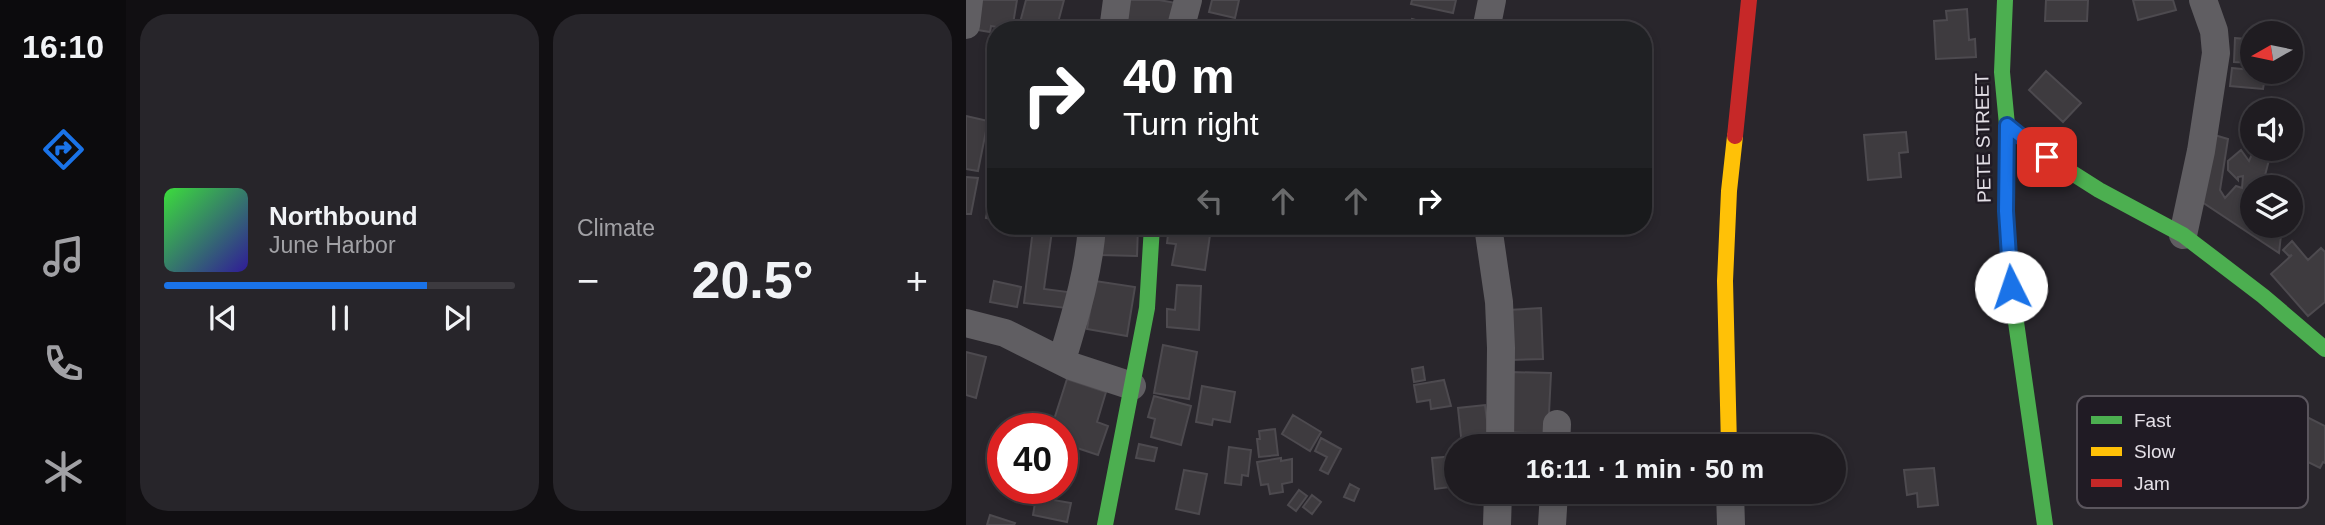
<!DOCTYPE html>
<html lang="en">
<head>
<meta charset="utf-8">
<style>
  body { margin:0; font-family:Helvetica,sans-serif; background:#27252a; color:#f1f3f6; height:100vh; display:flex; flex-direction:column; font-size:26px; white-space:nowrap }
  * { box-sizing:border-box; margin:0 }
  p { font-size:23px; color:#a1a1a5 }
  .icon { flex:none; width:38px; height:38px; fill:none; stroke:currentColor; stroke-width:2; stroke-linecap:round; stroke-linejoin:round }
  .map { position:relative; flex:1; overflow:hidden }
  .drawer { display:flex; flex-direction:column; gap:14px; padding:14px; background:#110f12; width:840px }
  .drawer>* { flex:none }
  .top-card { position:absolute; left:21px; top:21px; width:665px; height:214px; border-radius:28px; box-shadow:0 4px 10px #0003,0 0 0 2px #3c3a3f; background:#202124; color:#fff; overflow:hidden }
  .needle { width:46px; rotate:261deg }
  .controls { position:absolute; left:1274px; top:21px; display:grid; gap:14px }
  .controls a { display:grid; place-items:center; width:63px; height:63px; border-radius:50%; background:#1f1c21; box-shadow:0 4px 10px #0003,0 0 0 2px #3c3a3f; font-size:35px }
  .speed { position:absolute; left:21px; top:413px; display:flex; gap:14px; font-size:35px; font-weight:700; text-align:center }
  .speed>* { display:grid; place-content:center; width:91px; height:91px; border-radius:50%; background:#1f1c21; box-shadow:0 4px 10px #0003,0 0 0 2px #3c3a3f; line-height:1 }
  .speed .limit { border:10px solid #d22; background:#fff; color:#111 }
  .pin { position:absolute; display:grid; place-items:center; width:60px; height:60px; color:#fff; margin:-30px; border-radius:14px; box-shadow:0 4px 10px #0006 }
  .me { position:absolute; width:77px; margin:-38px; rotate:356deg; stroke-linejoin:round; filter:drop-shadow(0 0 5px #0008) }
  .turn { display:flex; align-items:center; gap:24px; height:147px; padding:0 21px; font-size:32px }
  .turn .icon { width:91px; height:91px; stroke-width:2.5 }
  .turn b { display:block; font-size:49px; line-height:60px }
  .lanes { display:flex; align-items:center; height:66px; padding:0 21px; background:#0003; justify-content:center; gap:35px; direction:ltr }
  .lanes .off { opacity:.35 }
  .big { font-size:52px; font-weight:700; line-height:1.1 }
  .drawer .tile { flex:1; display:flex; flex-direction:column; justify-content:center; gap:10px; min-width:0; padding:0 24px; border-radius:28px; background:#27252a }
  .song { display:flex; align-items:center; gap:21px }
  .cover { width:84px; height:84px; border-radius:10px; background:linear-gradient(135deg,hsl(120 70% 55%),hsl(250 70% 35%)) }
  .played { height:7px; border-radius:4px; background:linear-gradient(90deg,#1a73e8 75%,#3c3a3f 75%) }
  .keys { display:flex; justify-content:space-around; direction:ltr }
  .heat { display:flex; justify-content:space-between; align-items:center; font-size:38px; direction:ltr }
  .drawer .tiles { flex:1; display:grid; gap:14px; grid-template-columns:repeat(2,1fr) }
  .trip { position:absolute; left:478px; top:434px; width:402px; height:70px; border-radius:35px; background:#1f1c21; box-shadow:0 4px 10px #0003,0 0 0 2px #3c3a3f; font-weight:700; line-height:70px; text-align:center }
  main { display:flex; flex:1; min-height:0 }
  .menu { display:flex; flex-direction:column; width:126px; justify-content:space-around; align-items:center; background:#0c0b0d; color:#a1a1a5 }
  .menu .icon { width:49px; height:49px }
  .menu .on { color:#1a73e8 }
  .menu b { font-size:32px; color:#f1f3f6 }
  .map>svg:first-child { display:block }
</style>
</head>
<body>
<main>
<nav class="menu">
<b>16:10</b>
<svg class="icon on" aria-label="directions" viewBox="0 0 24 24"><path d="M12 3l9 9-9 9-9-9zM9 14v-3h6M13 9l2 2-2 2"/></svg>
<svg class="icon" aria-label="music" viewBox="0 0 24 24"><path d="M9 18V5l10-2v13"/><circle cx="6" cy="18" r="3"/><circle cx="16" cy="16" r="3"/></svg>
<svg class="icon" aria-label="phone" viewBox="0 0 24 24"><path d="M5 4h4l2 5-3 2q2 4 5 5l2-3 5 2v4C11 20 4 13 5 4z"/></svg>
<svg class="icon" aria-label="climate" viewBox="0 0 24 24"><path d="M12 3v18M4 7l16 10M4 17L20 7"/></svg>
</nav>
<section class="drawer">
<div class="tiles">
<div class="tile">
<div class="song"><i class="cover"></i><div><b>Northbound</b><p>June Harbor</p></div></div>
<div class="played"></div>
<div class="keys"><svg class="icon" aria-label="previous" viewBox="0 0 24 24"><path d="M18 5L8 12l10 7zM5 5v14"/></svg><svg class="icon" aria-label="pause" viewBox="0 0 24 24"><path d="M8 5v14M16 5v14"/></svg><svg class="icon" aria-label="next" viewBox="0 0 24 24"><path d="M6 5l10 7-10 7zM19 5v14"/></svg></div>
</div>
<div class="tile"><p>Climate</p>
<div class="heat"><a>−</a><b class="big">20.5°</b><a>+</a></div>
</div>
</div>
</section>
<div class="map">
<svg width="1359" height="525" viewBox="0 0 1359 525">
  <rect width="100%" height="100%" fill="#29262c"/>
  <path fill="#3e3b3f" stroke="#4d4a4f" stroke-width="2" d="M5,0H51L46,30L25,26L24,32L0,28Z
    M60,0H98L90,30H52Z
    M157,0H193L210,3L206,30H153Z
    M246,0H273L269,18L243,12Z
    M446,0H490L487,13L445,4Z
    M1080,0H1122L1121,21H1079Z
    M1167,0H1207L1210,10L1172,20Z
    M1001,9L1003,40L1009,39L1010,57L970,59L968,21L981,20L980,11Z
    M446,19L485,30H443Z
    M223,20L269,30H221Z
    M1269,38L1280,39L1279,49L1286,50V63L1268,62Z
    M1266,68L1286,70L1287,77L1299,78L1297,89L1264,86Z
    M1080,71L1115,103L1097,122L1063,90Z
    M0,116L22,121L12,171L0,169Z
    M940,132L942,152L933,153L935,177L902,180L898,135Z
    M1245,134L1262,139L1254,190L1259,198L1270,186L1276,188L1277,176L1272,177V180L1262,170V161L1275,150L1283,161L1287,152L1304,156L1296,187H1286V226H1316L1313,253L1233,200Z
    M0,177L12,178L5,214H0Z
    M25,190L30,191V220L20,218Z
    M135,226H172L171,256L134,255Z
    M203,226L245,228L239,270L206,265L210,244L201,243Z
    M67,229L86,231L78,289L102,292L100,308L58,303Z
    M1326,241L1342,260L1355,248L1359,252V302L1342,316L1305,274L1326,255L1323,256L1317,250Z
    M28,281L55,287L51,307L24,302Z
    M129,281L169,287L161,336L121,329Z
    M211,285L235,286L233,330L201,327V309L209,310Z
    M575,308L577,359L544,360L542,310Z
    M197,345L231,352L223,399L188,393Z
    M0,352L20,357L10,398L0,395Z
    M457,367L459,380L448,382L446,369Z
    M544,372L585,373L582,434L541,432Z
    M101,379L140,392L131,422L142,426L132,455L96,443V429H85Z
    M478,380L485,406L465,409L464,400L451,402L448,385Z
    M236,386L269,392L264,422L247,419L246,425L230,422Z
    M188,396L225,406L215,445L185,437L189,419L182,417Z
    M519,405L524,443L496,446L492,408Z
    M1325,409L1359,426V463L1357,462L1354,468L1332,457L1338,446L1330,442L1326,451L1309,442Z
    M327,415L355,432L344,451L316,434Z
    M309,429L312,455L293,457L291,439H294L293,431Z
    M355,438L375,449L362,474L354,470L361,457L349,451Z
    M173,444L191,448L188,461L170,458Z
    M263,447L285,450L282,476L276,475L275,485L259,483Z
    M490,456V476H484L485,487L469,489L466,458Z
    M315,458V461L326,459V482L316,484L317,492L304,494L302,484L295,485L291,462Z
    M968,468L972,505L952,507L951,493L941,495L938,470Z
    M218,470L241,474L233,514L210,509Z
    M384,484L393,489L388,501L378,497Z
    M333,490L341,496L330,511L322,505Z
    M537,492H576V497L537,496Z
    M613,492H657L656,500L612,497Z
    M346,495L355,502L346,514L337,507Z
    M70,497L105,503L101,522L67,515Z
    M24,515L49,523L48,525H21Z"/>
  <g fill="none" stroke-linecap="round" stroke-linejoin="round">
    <path stroke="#605e62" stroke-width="28" d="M0,25L3,0
      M147,30L151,0
      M214,30L222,0
      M520,30L526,0
      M522,226L533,302L535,348L534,446
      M1217,235L1235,151L1250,53L1248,31L1237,0
      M0,323L39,333L105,366L166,386
      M96,360C109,316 123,272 126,226
      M590,446L591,424
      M764,492L765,525
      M531,525L532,492
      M586,525L588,492"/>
    <path stroke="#4caf50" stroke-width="16" d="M1039,0L1036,72L1041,125L1040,211L1045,287L1079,525
      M1041,125L1081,157L1133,190L1217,235L1297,296L1359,349
      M139,525L181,308L186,226"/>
    <path stroke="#ffc107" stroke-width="16" d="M763,446L759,281L763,191L769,136"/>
    <path stroke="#c62828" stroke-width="16" d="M769,136L783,0"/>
  </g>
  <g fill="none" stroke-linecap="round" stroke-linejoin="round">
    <defs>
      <path id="route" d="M1045,287L1040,211L1041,125L1081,157"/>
    </defs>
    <use href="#route" stroke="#114b97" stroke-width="18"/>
    <use href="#route" stroke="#1a73e8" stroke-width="12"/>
  </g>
  <g text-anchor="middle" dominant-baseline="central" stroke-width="5" stroke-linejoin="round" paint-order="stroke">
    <g font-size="19" fill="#e4e0e7" stroke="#201b24">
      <text transform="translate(1017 138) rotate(-91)">PETE STREET</text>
    </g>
  </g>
  <rect x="1111" y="396" width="231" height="112" rx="10" fill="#201b24" stroke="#5b565e" stroke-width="2"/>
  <rect x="1125" y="416" width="31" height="8" fill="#4caf50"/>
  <rect x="1125" y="447" width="31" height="9" fill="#ffc107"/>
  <rect x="1125" y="479" width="31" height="8" fill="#c62828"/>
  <g font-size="19" fill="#e4e0e7">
    <text x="1168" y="427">Fast</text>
    <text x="1168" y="458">Slow</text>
    <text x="1168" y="490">Jam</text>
  </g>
</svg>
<div class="controls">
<a><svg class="needle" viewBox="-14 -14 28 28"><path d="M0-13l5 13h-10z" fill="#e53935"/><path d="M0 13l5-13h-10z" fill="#a1a1a5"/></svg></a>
<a><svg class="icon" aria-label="sound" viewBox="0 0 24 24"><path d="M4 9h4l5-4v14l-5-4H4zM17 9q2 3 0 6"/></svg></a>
<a><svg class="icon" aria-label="layers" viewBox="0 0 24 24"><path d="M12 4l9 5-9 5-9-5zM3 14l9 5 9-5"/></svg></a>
</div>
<div class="speed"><div class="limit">40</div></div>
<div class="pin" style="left:1081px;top:157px;background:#d93025"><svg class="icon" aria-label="arrive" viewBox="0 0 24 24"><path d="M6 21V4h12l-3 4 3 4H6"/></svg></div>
<svg class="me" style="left:1045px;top:287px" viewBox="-20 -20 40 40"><circle r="19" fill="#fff"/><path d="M0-13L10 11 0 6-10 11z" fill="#1a73e8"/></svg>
<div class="trip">16:11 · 1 min · 50 m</div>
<div class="top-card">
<div class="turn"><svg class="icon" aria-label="right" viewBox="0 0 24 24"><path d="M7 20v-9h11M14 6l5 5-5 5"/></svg><div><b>40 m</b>Turn right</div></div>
<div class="lanes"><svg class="icon off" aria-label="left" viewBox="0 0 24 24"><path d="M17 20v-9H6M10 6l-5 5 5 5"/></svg><svg class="icon off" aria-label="ahead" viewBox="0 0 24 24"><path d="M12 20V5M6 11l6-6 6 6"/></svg><svg class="icon off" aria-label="ahead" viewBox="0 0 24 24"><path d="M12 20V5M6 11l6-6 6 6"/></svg><svg class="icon" aria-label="right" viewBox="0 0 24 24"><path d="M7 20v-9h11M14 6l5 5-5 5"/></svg></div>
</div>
</div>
</main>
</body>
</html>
